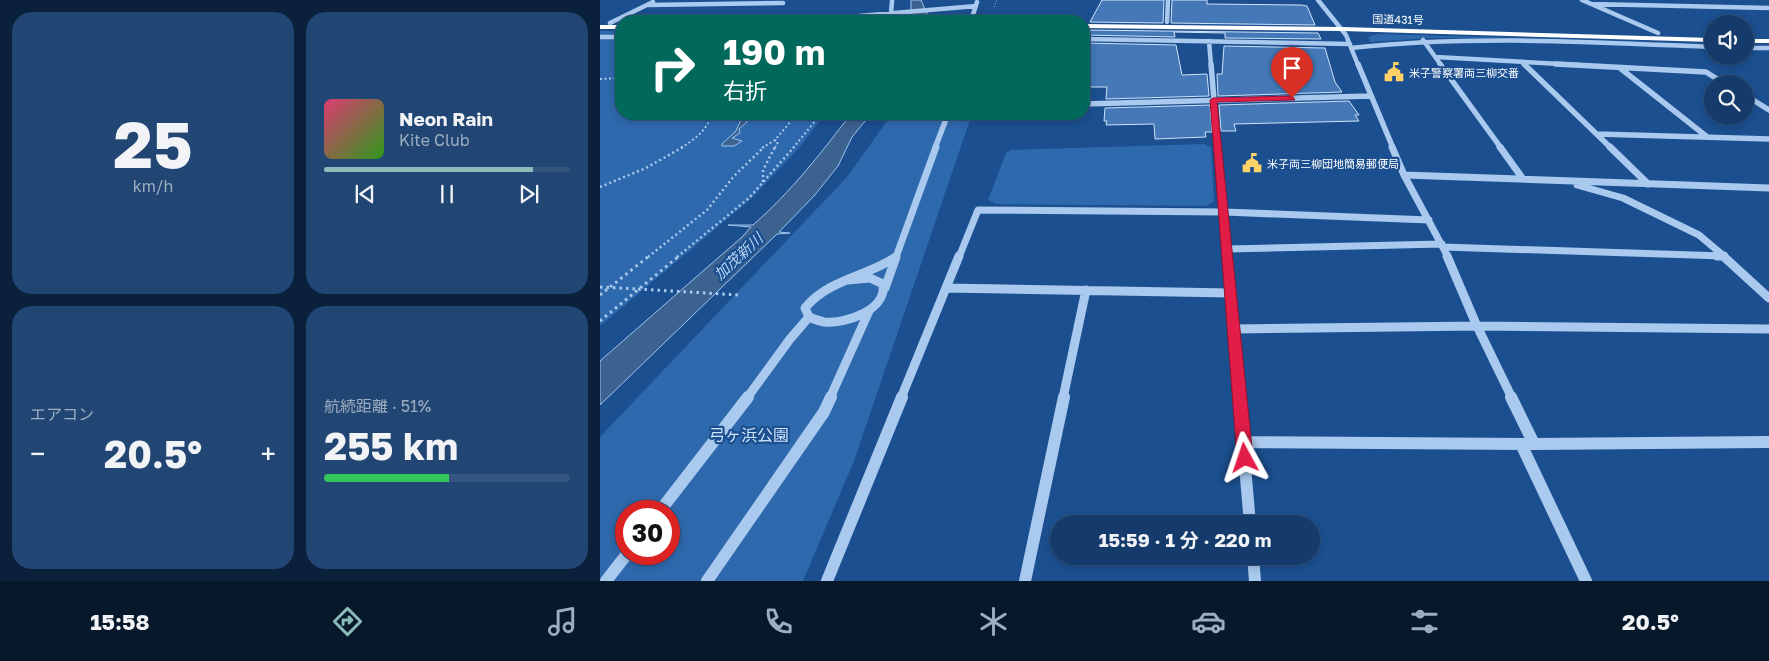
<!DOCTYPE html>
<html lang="ja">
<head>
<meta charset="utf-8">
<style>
  body { margin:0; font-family:"Golos Text","Noto Sans JP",sans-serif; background:#214673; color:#f1f3f6; height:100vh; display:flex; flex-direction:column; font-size:19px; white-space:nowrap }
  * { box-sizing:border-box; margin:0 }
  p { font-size:16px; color:#9dadc1 }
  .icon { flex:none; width:28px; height:28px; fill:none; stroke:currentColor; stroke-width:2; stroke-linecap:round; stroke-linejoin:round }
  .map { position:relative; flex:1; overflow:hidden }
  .details { display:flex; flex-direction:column; gap:12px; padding:12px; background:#0b203b; width:600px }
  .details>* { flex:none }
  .hud { position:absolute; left:15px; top:15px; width:475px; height:105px; border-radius:20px; box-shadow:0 2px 8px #0003,0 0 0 1px #33557e; background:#00695c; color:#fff; overflow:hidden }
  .fabs { position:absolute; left:1104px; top:15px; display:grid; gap:10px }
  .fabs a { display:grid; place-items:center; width:50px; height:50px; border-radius:50%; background:#143b6b; box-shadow:0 2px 8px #0003,0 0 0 1px #33557e; font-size:25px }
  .speed { position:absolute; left:15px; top:500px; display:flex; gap:10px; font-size:25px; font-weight:700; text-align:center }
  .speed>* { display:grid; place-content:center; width:65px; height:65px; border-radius:50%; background:#143b6b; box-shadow:0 2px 8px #0003,0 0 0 1px #33557e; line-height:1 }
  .speed .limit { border:8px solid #d22; background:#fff; color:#111 }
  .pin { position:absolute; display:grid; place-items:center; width:42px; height:42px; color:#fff; margin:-51px -21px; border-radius:50% 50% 50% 0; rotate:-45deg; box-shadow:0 0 5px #0007 }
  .pin .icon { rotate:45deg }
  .me { position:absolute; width:55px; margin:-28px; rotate:355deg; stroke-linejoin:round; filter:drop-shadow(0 0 4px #0008) }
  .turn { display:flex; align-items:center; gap:18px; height:105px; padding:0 25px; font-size:22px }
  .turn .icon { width:65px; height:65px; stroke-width:2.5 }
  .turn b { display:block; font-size:35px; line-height:42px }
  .big { font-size:38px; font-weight:700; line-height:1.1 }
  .details .card { flex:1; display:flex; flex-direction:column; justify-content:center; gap:8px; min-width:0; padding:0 18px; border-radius:20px; background:#214673 }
  .details .dial { align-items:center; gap:0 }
  .dial b { font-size:65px; line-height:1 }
  .song { display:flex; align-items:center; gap:15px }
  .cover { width:60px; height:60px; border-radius:8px; background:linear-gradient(135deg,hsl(340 70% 55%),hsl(110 70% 35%)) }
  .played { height:5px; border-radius:2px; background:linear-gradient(90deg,#8bbbb9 85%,#33557e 85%) }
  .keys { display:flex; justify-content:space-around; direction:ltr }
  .heat { display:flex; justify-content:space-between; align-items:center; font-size:28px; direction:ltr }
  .charge { height:8px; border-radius:4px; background:linear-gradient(90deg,#34c759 51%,#33557e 0) }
  .details .tiles { flex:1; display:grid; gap:12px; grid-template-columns:repeat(2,1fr) }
  .trip { position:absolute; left:450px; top:515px; width:270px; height:50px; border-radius:25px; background:#143b6b; box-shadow:0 2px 8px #0003,0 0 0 1px #33557e; font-weight:700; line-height:50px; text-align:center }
  .menu { display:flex; height:80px; justify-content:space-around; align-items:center; background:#08182b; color:#9dadc1 }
  .menu .icon { width:35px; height:35px }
  .menu .current { color:#8bbbb9 }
  .menu b { font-size:22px; color:#f1f3f6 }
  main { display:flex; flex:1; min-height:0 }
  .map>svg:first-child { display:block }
</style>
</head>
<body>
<main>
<section class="details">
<div class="tiles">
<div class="card dial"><b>25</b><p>km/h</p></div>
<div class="card">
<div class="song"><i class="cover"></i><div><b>Neon Rain</b><p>Kite Club</p></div></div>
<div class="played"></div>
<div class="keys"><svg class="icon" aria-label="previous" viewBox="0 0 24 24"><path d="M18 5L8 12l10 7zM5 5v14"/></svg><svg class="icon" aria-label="pause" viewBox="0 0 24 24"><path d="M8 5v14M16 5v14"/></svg><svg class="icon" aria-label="next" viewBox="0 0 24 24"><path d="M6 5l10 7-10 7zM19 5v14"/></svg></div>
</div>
<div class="card"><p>エアコン</p>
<div class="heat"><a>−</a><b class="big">20.5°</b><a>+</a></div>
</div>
<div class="card"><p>航続距離 · 51%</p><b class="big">255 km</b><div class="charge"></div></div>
</div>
</section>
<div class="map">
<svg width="1169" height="581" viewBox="0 0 1169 581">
  <rect width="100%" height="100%" fill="#1b4f8f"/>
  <path fill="#2e69ad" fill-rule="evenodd" d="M0,31H21V114H225L198,149L152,198L0,326Z
    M777,34L1086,43L1097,44L868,38H828L770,42L768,37Z
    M292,114H372L254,461L203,581H0V437L247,177ZM26,511H69V554H26Z
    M604,144L611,147L614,201L606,206L396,204L388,200L406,153L411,150Z"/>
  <path fill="#3c6290" stroke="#9cc4f0" d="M311,0H321L327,14L332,18L330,21H311Z
    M149,114L146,116L147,122L139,129L140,133L132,138L142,141L134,146H122V144L136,131L143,115Z
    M251,114H271L252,137L238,166L214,196L179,232L190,233L177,234L0,405V361L142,237L151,227L128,225H153C191,192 221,153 251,114Z"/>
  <path fill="#4478b7" stroke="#cfe3fa" d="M502,0H564L563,23L490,22Z
    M572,0H607V4L701,5L707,6L715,25L571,23Z
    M486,30L718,33L721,39L625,38V33L574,32L575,37L484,35Z
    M484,43L576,45L582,75L607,74L609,96L506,99L507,87H487V84H484Z
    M624,46L725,48L735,82L742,92L618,96L617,74H622Z
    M749,101L759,115H755L759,121L634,124L636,131H621L619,105Z
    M610,105L612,132H605L606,137L555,139L554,124L506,125L507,121H504L505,108Z"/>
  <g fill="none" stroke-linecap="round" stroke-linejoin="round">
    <path stroke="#a9c9ee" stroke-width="1" stroke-dasharray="1 2" stroke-linecap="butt" d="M394,7L397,0"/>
    <path stroke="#a9c9ee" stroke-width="2" stroke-dasharray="2 2.5" stroke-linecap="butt" d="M0,79L21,78
      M81,148C95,139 107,130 112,114
      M162,148L175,140L197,114
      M175,148L178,142L175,140
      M193,148L221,114"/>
    <path stroke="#a9c9ee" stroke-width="2.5" stroke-dasharray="2 3" stroke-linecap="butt" d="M163,182V170L175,147
      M0,187L46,168L83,147
      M48,257L107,210L134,176L164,147
      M77,257L149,198L194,147"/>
    <path stroke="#a9c9ee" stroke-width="3" stroke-dasharray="2.5 4" stroke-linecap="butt" d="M0,287L38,289
      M0,295L49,256
      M0,321L79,256"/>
    <path stroke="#a9c9ee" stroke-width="4.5" d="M718,0L746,35L758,65
      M982,0L1058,33
      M991,4L1169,8
      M48,5L183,3
      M291,13L292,1
      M22,17L259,16L376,6
      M371,21L377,2
      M567,22L568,0
      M10,23L53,2
      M0,37H21
      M484,39L750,44
      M823,40L841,65
      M609,41L611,65
      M751,48C871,35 991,42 1112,47
      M1145,48H1169
      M836,57L978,65
      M922,62L925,65"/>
    <path stroke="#a9c9ee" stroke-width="5.5" d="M611,64L618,148
      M758,64L793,148
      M840,64L901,148
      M924,64L1011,148
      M956,64L1106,72L1125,84
      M1020,68L1106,136
      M1145,95L1169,110
      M484,104L771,96
      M997,134L1169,139
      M335,148L348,114"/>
    <path stroke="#a9c9ee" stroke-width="7" d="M618,147L627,257
      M792,147L804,175L848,257
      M900,147L923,179
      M1010,147L1048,184
      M804,175L1169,188
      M977,185L1023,198L1099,235L1125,257
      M843,247L1124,256
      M627,249L842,244
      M296,257L336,147
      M359,257L378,210L624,212L829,220"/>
    <path stroke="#a9c9ee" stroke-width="9" d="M627,256L639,398
      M847,256L876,324L912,398
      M1117,256H1124
      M1123,256L1169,298
      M248,280L270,278L283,284C287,310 246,324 224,322C219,321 214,319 209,317L205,308C229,279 266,277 296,257L285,288
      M346,288L631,293
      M634,329L878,326L1169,329
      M147,398L190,339L209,317
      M230,398L269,311
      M301,398L359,256
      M463,398L486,290"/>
    <path stroke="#a9c9ee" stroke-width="12" d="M639,397L650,524
      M911,397L934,444
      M644,442L934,444L1169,442
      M921,444L986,581
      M60,511L148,397
      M653,556L655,581
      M6,581L27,554
      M107,581L224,412L231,397
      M227,581L302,397
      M425,581L464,397"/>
    <path fill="#fff" fill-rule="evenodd" d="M325,19H453L456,21H322Z
      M484,24L743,27L1112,38V42L743,31L484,28Z
      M0,25H21V29H0Z
      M1145,39H1169V43H1145Z"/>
    <path stroke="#a9c9ee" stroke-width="3" stroke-dasharray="2.5 4" stroke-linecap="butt" d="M38,289L139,295"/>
  </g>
  <path fill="#e11d48" stroke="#92132f" d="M692,96L695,100L617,102L653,458L650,463L645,465L640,463L637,458L610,100L613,98Z"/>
  <defs>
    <symbol id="civic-bare" viewBox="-9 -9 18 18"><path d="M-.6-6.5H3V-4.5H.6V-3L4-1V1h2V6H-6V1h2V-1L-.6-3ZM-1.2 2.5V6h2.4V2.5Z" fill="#ffd166" stroke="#1b4f8f" stroke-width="2.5" paint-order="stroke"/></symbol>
  </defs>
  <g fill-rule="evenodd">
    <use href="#civic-bare" x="780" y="58" width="28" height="28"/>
    <use href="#civic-bare" x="638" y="149" width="28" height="28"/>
  </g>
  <g text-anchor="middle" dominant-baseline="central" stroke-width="4.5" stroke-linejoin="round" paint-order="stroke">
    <g font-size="11" fill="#fff" stroke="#1b4f8f">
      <text transform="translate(798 19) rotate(1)">国道431号</text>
    </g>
    <g font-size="11" fill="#fff" stroke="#1b4f8f" text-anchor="start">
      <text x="809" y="72">米子警察署両三柳交番</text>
      <text x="667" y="163">米子両三柳団地簡易郵便局</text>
    </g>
    <g font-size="15" font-style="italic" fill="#b5d3f5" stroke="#1b4f8f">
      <text transform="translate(138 256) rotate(-43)">加茂新川</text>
    </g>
    <g font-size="16" fill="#cfe3fa" stroke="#1b4f8f">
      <text x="149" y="435">弓ヶ浜公園</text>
    </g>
  </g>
</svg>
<div class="fabs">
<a><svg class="icon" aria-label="sound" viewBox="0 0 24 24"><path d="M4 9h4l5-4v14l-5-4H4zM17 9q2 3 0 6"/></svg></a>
<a><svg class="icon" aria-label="search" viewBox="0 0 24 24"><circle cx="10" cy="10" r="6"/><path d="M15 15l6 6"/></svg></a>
</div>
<div class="speed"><div class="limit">30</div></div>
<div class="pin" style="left:692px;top:98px;background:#d93025"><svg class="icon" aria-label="arrive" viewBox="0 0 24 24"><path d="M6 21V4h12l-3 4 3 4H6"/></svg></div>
<svg class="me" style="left:645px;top:458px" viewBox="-20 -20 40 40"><path d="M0-17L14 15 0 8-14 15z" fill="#e11d48" stroke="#fff" stroke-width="4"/></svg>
<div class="trip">15:59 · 1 分 · 220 m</div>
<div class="hud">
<div class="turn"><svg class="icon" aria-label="right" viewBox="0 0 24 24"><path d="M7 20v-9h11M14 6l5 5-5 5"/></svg><div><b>190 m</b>右折</div></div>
</div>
</div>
</main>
<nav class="menu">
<b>15:58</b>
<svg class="icon current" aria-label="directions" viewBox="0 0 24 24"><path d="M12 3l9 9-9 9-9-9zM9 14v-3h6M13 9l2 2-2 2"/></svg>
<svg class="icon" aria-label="music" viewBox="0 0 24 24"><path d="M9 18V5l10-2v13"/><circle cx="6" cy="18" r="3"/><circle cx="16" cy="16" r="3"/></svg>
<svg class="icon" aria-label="phone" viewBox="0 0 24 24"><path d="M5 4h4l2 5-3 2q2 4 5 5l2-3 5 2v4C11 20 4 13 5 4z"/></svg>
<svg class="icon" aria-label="climate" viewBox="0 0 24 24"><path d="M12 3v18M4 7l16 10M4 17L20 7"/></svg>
<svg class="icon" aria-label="car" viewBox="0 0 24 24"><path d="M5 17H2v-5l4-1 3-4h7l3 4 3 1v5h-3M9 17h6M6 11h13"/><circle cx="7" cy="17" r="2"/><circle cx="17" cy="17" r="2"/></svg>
<svg class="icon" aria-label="filters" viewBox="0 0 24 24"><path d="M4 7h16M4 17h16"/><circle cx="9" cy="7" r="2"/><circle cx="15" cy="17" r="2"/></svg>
<b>20.5°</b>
</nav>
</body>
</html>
